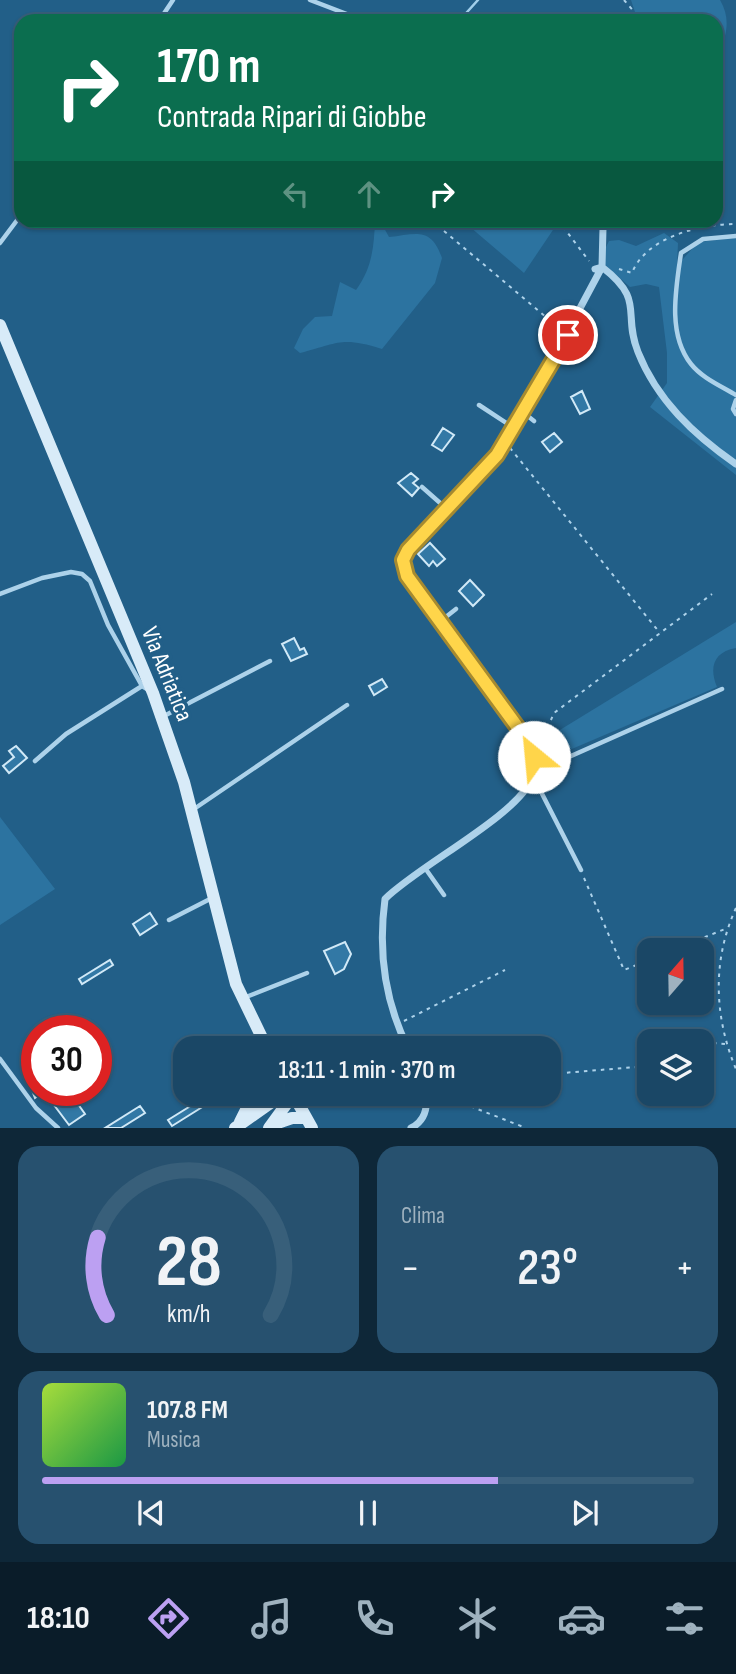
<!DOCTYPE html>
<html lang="it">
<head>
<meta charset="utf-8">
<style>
  body { margin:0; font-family:"Sofia Sans Condensed",sans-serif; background:#27516f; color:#f1f3f6; height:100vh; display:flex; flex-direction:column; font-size:26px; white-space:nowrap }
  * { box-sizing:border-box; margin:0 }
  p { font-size:23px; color:#9fb2bf }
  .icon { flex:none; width:38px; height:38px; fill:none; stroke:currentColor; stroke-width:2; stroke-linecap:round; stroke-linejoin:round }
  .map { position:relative; height:1128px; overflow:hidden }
  .details { display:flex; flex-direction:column; gap:18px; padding:18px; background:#0e2738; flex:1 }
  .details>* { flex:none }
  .guide { position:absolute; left:14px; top:14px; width:709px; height:214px; border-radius:21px; box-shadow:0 2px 5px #0004,0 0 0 2px #385f7a; background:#0b6e4f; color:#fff; overflow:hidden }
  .needle { width:46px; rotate:20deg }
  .tools { position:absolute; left:637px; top:938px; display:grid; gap:14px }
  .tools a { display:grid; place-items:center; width:77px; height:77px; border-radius:14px; background:#1a4766; box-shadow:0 2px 5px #0004,0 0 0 2px #385f7a; font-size:35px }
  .speed { position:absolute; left:21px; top:1015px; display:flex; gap:14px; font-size:35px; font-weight:700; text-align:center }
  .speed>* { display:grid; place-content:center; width:91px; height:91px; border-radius:50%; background:#1a4766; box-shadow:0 2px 5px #0004,0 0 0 2px #385f7a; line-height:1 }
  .speed .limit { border:10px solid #d22; background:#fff; color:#111 }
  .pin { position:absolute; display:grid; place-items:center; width:60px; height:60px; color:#fff; margin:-30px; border:4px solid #fff; border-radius:50%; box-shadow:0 2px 7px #0007 }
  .me { position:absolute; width:77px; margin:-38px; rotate:332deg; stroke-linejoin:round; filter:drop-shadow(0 0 5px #0008) }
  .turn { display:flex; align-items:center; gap:24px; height:147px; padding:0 28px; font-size:32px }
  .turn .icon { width:91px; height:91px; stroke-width:2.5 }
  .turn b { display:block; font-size:49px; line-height:60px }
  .lanes { display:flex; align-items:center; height:66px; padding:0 28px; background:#0003; justify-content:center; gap:35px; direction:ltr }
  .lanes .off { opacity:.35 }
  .big { font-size:52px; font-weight:600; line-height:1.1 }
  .details .card { flex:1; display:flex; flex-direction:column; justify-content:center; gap:10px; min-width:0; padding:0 24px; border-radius:21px; background:#27516f }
  .details .dial { align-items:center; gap:0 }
  .dial svg { height:182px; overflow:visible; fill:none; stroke:#385f7a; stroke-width:7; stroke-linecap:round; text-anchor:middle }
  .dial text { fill:#f1f3f6; stroke:none }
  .song { display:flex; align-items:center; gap:21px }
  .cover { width:84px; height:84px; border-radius:10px; background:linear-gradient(135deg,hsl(80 70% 55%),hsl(140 70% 35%)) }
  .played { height:7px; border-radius:4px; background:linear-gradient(90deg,#bca0f2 70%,#385f7a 70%) }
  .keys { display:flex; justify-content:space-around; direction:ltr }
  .heat { display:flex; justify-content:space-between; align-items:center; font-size:38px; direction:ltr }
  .details .tiles { flex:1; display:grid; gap:18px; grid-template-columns:1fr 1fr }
  .card:last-child { grid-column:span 2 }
  .trip { position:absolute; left:173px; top:1036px; width:388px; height:70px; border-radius:21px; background:#1a4766; box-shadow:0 2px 5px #0004,0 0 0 2px #385f7a; font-weight:600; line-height:70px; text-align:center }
  .tabs { display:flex; height:112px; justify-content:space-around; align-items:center; background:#0a1c29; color:#9fb2bf }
  .tabs .icon { width:49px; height:49px }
  .tabs .on { color:#bca0f2 }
  .tabs b { font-size:32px; color:#f1f3f6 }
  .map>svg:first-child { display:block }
</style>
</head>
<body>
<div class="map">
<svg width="736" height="1128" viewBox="0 0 736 1128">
  <rect width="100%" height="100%" fill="#225f88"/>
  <path fill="#2c73a0" d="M631,0H720C732,20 726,39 716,58V21H638Z
    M375,221H386L383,226L389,237C416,234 431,226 442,258L435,283L382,349C342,336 338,343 300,353L294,348L303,329L315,317L332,316L340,282L356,290C372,268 374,247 375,221Z
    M559,221L524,273L463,221L559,220Z
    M664,233L678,243L677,266L698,242L736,238V475L650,407L667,383V353L659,287L646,284L630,287L605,265L604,251L609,241L619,240L636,246Z
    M736,622V648C713,652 709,668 717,687L539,763L537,744Z
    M0,817L55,889L0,925Z"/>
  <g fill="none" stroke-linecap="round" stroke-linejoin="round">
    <path stroke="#a1cfeb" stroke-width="2.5" d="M459,21L478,0"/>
  </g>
  <path fill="#3278a5" stroke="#d1e9f7" stroke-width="2" d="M582,391L590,409L580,414L571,397Z
    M443,428L454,435L442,451L432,445Z
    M554,433L562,442L550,452L542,442Z
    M411,473L418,479L413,483L419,488L412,496L398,483Z
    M430,543L445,559L437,566L433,561L429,566L418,554Z
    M470,580L484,595L473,606L459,591Z
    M294,638L300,650L304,648L307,654L291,661L282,644Z
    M382,679L387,687L374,695L369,686Z
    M16,746L27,758L9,773L3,766L14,757L9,751Z
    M150,913L157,924L140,935L133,924Z
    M345,942L351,954L344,969L335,974L324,951Z
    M110,960L113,965L82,984L79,979Z
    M37,1074V1090H46L35,1098L28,1080Z
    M68,1090L85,1114L69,1125L51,1101Z
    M210,1094H223L172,1126L168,1120Z
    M140,1106L145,1113L121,1128H105Z"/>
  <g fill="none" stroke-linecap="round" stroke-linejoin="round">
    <path stroke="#add2ea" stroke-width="2" stroke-dasharray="3.5 5" stroke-linecap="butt" d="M624,0L642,21
      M431,220L559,328
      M558,220L589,261
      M619,269L632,273C646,237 700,224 736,224
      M510,448L660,633
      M537,741L546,731L554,713L712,594
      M584,878L624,970L649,960
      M736,908C712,960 714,1017 736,1069
      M673,950L725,929
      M404,1021L505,970
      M702,1056L713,1043L726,1044
      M550,1074L649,1066
      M439,1094L526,1128"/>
    <path stroke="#add2ea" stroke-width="4.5" d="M310,0L365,21
      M159,21L173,0
      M736,236L703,239L681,253C676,288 667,334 691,364C702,378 721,386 736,395
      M0,243L21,215
      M736,400L733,409L736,414
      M479,405L514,428
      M524,413L534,421
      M422,487L448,510
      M0,594L42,578L71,572L82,574L90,581L108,625L142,686L147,689
      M442,620L456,609
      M162,717L270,661
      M35,761L66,734L142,686
      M535,772L722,689
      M532,780L537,784L581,870
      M194,809L347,705
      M425,868L444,895
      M169,920L212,898
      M246,997L307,973
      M0,1059L36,1108L58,1128"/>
    <path stroke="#add2ea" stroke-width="7" d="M595,269L602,267C646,301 622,312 638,352C657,400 694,435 736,464
      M408,1048C385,1002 378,951 385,899C418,866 515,817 532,779C536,769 533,756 532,746L407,576L403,560L408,550L470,487L497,455L524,413L602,267L603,228
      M411,1128C425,1121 427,1109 427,1094"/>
    <path stroke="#d8ebf8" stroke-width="12" d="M0,325L153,693L184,782L236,984L267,1048
      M293,1094L312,1128
      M240,1122L254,1094
      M272,1125L292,1118H306
      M235,1128L283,1094
      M269,1128L293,1095"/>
  </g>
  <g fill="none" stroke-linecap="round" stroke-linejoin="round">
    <defs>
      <path id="route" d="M534,757L532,747L407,576L403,560L408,550L497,455L568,335"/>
    </defs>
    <use href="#route" stroke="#a68a30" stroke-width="18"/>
    <use href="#route" stroke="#ffd54a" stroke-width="12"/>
  </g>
  <g text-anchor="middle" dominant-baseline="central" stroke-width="7" stroke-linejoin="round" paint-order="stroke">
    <g font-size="24" fill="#fff" stroke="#225f88">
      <text transform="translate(167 674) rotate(68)">Via Adriatica</text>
    </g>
  </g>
</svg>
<div class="tools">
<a><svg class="needle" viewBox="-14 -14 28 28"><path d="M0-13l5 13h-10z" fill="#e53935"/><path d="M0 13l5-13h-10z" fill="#9fb2bf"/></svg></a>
<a><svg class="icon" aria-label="layers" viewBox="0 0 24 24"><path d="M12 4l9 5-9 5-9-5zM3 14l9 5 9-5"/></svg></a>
</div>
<div class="speed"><div class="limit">30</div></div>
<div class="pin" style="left:568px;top:335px;background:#d93025"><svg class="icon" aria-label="arrive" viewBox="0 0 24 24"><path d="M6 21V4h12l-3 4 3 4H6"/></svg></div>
<svg class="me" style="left:534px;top:757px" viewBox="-20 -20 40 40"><circle r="19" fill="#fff"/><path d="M0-13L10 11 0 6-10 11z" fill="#ffd54a"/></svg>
<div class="trip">18:11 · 1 min · 370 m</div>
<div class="guide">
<div class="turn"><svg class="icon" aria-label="right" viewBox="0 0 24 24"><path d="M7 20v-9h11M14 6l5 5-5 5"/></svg><div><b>170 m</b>Contrada Ripari di Giobbe</div></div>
<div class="lanes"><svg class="icon off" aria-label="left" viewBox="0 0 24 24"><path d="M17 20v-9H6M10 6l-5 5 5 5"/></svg><svg class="icon off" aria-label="ahead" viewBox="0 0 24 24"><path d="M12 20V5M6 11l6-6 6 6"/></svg><svg class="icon" aria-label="right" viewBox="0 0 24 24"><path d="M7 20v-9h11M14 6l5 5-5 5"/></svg></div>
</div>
</div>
<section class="details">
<div class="tiles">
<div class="card dial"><svg viewBox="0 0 100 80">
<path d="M14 69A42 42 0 1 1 86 69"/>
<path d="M14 69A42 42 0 0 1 10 35" stroke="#bca0f2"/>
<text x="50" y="56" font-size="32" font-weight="700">28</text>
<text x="50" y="72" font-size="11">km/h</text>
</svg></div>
<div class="card"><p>Clima</p>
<div class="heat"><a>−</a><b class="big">23°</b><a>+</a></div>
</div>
<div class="card">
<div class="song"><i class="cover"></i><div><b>107.8 FM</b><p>Musica</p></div></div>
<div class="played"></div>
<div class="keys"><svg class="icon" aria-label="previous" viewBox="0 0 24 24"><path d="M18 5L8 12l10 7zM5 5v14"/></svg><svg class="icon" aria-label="pause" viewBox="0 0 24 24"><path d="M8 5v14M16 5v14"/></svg><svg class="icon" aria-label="next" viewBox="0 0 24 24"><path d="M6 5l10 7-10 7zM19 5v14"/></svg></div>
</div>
</div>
</section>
<nav class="tabs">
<b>18:10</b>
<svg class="icon on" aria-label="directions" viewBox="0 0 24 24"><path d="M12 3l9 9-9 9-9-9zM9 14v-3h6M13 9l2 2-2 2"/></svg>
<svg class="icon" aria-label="music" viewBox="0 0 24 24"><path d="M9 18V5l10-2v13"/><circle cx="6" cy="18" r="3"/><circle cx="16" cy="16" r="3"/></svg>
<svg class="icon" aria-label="phone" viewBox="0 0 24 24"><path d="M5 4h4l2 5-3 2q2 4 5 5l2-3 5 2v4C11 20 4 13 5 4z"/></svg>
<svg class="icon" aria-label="climate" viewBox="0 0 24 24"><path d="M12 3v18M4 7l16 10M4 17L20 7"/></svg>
<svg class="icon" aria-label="car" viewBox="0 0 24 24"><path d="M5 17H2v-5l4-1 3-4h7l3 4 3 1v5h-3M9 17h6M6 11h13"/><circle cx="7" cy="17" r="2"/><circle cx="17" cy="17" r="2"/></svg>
<svg class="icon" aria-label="filters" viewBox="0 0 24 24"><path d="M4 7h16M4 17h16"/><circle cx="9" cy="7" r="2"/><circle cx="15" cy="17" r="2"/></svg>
</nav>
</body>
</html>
